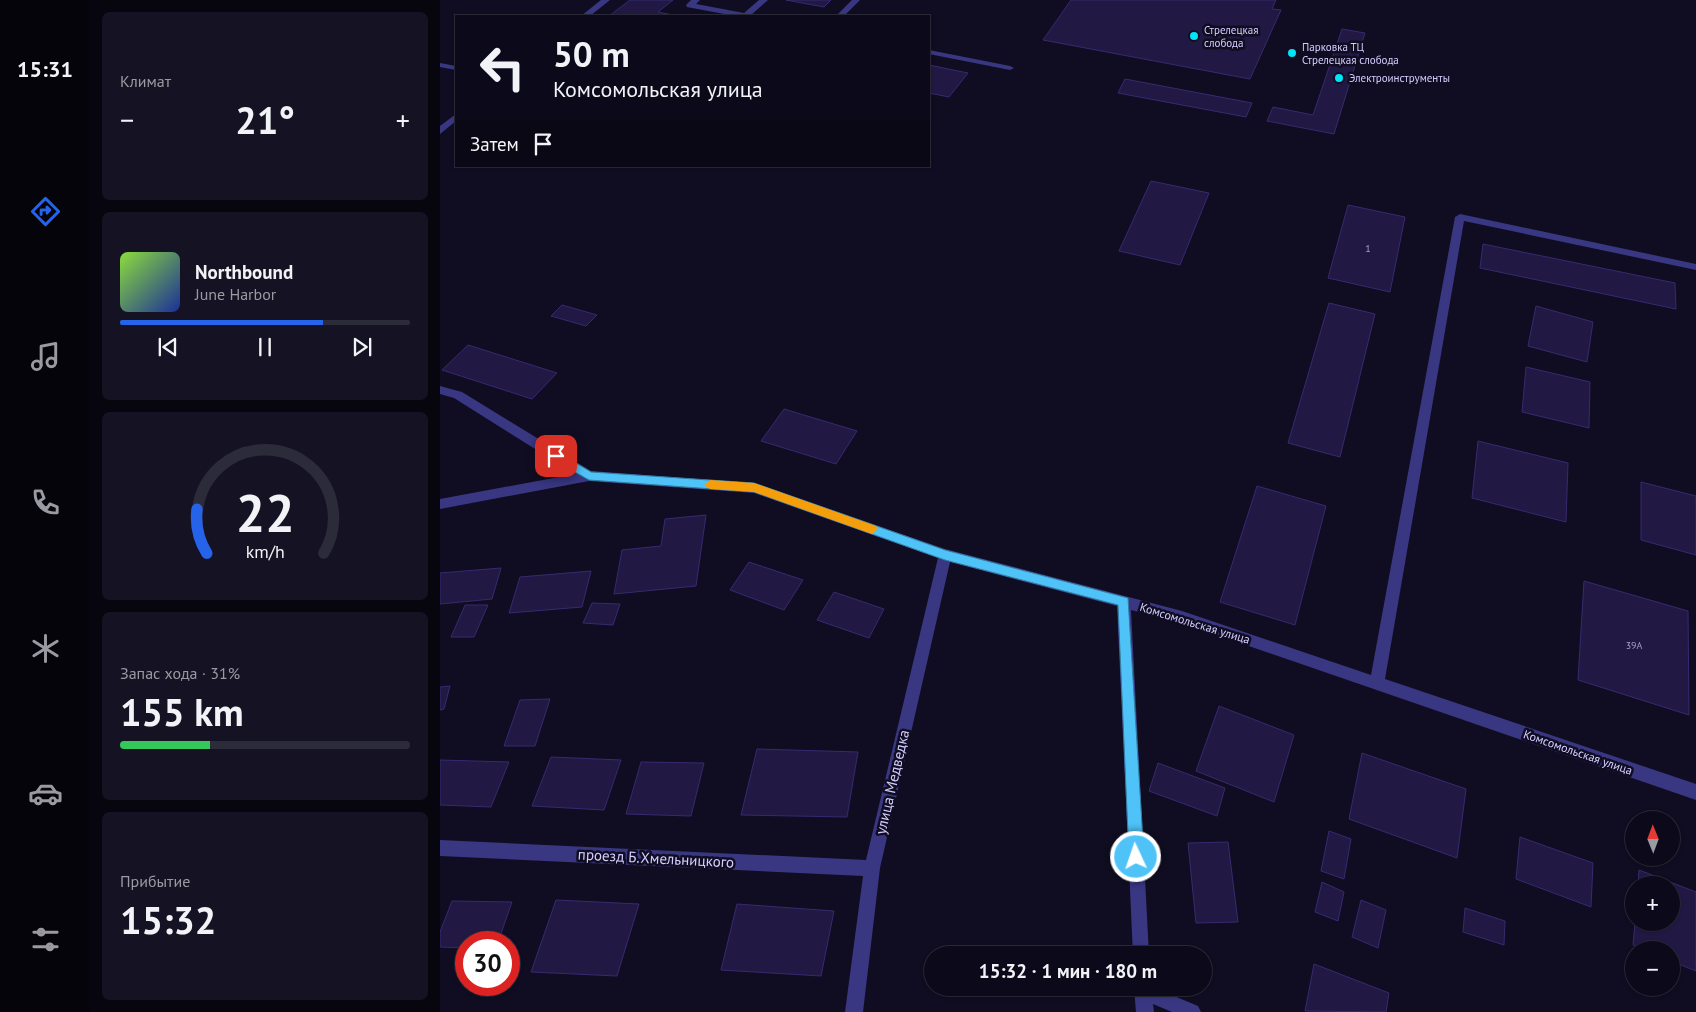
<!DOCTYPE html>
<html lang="ru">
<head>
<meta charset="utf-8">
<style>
  body { margin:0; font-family:"PT Sans",sans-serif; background:#151323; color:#f1f3f6; height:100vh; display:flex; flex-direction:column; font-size:19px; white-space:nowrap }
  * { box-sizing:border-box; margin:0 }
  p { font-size:16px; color:#9a9aa2 }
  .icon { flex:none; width:28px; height:28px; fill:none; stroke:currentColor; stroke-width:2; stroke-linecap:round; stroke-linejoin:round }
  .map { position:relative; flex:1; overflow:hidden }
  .side { display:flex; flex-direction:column; gap:12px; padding:12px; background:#07060e; width:350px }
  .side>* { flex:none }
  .top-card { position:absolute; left:15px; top:15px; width:475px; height:152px; border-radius:0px; box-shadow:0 1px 4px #0004,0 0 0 1px #2c2b39; background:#0c0a1a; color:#f1f3f6; overflow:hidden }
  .needle { width:32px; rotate:359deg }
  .tools { position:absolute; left:1185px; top:811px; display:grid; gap:10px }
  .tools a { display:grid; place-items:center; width:55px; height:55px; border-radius:50%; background:#0c0a1a; box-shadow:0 1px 4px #0004,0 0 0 1px #2c2b39; font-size:25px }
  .speed { position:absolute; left:15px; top:931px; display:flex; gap:10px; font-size:25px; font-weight:700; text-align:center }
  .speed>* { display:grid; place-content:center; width:65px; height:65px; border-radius:50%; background:#0c0a1a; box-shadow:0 1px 4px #0004,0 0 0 1px #2c2b39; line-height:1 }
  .speed .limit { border:8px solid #d22; background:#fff; color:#111 }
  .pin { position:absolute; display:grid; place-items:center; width:42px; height:42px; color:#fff; margin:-21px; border-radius:10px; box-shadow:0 2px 8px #0006 }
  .me { position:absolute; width:55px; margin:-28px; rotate:357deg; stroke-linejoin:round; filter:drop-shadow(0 0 4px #0008) }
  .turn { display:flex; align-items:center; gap:18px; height:105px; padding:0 15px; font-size:22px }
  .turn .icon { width:65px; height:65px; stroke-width:2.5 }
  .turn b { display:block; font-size:35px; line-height:42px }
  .then { display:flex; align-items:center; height:48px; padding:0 15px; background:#0003; gap:10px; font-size:19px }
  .big { font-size:38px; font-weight:700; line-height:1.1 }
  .side .tile { flex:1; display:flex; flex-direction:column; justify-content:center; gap:8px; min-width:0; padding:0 18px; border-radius:8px; background:#151323 }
  .side .dial { align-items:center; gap:0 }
  .dial svg { height:130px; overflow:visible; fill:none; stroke:#2c2b39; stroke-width:7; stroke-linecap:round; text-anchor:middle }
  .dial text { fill:#f1f3f6; stroke:none }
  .song { display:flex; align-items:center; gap:15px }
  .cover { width:60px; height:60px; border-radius:8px; background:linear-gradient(135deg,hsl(90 70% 55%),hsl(230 70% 35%)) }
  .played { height:5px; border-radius:2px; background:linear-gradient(90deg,#2563eb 70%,#2c2b39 70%) }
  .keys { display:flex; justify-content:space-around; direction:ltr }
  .heat { display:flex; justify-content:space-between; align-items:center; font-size:28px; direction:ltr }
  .charge { height:8px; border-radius:4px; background:linear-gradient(90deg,#34c759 31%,#2c2b39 0) }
  .trip { position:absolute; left:484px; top:946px; width:288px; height:50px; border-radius:25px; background:#0c0a1a; box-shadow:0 1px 4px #0004,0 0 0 1px #2c2b39; font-weight:700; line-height:50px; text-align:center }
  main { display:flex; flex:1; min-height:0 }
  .tab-bar { display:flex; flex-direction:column; width:90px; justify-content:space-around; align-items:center; background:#05040a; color:#9a9aa2 }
  .tab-bar .icon { width:35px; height:35px }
  .tab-bar .selected { color:#2563eb }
  .tab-bar b { font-size:22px; color:#f1f3f6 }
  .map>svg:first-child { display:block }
</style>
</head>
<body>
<main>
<nav class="tab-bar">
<b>15:31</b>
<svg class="icon selected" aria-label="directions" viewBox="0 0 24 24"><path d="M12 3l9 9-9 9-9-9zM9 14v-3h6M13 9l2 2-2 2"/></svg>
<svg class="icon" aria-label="music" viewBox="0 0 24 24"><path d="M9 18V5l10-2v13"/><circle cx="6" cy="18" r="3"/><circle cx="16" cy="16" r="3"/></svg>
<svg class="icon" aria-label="phone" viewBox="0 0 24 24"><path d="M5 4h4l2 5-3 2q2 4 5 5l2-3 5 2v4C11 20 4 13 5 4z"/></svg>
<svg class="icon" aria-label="climate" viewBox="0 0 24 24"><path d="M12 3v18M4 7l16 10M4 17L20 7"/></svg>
<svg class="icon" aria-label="car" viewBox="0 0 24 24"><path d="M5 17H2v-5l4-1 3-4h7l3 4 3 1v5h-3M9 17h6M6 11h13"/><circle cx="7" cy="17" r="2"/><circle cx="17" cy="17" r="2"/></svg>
<svg class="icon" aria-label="filters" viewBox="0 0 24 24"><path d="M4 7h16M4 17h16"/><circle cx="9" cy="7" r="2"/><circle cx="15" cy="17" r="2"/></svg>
</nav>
<section class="side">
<div class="tile"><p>Климат</p>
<div class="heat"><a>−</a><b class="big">21°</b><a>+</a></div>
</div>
<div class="tile">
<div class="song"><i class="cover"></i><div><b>Northbound</b><p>June Harbor</p></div></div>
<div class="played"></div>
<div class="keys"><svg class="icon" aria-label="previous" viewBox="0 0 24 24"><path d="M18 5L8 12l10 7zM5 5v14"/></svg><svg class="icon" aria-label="pause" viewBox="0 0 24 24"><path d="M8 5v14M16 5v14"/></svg><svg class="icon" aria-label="next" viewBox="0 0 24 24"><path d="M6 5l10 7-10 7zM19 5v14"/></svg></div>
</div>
<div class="tile dial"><svg viewBox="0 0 100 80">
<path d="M14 69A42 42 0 1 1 86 69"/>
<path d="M14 69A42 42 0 0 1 8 42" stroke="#2563eb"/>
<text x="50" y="56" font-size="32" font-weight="700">22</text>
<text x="50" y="72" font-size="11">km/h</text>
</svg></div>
<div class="tile"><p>Запас хода · 31%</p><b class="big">155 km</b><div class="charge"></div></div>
<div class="tile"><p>Прибытие</p><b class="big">15:32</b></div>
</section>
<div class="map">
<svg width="1256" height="1012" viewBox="0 0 1256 1012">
  <rect width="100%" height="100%" fill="#100d22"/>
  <path fill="#211943" stroke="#372a70" d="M190,0H233L218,12L238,16H169Z
    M346,0H391L384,7Z
    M631,0H836L832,9L841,10L810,79L603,40Z
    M902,29L925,33L894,134L827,121L833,107L873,115Z
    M489,65L528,73L509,97L489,93Z
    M685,79L812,103L806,117L678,93Z
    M711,181L769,193L740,265L679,251Z
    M908,205L965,217L950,292L888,278Z
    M1043,244L1235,283L1236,309L1040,268Z
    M889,303L935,314L900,457L848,443Z
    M122,305L157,315L146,326L111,316Z
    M1096,306L1153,322L1147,362L1088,346Z
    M28,345L117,373L92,399L2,370Z
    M1086,367L1150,382L1149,428L1082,412Z
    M344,409L417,431L396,464L321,441Z
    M1038,441L1128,463L1126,522L1032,498Z
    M1201,482L1256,496V555L1201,540Z
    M817,486L886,506L855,625L780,602Z
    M266,515L256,586L174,594L182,550L221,546L225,519Z
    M309,562L363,580L344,610L290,590Z
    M61,568L52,599L0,604V573Z
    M151,571L142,607L69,613L80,577Z
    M1144,581L1248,611L1249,715L1138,680Z
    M394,592L444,609L429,638L377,620Z
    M152,603L180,604L173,625L143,623Z
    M25,605H48L34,637H11Z
    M10,686L4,709L0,710V687Z
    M110,699L95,746H64L80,700Z
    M779,706L854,735L834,802L756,771Z
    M317,749L418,752L407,817L301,815Z
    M922,753L1026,789L1017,858L909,819Z
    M111,757L181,760L164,810L92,806Z
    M0,760L69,762L51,807L0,805Z
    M201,762L264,763L251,816L186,814Z
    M718,763L785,788L777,816L709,791Z
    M889,831L911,839L904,879L881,871Z
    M1080,837L1153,863L1151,907L1076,879Z
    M788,842L798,922L756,923L748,843Z
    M1199,870L1256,892V971L1231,961V950H1205L1193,945L1195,922H1231V885H1198Z
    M882,882L904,892L898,921L875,912Z
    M116,900L199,904L177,976L91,972Z
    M921,900L946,910L938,948L912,937Z
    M12,901L72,902L58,942H26V948L0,947V932Z
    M297,904L394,911L381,976L281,970Z
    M1025,908L1065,921L1064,945L1023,932Z
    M874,964L949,993L946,1012L865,1011Z"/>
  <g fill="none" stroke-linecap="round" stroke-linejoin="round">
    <path fill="#393782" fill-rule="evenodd" d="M161,0H170L150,16H141Z
      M251,0H260L256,4L304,13L319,0H328L310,16H295L247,7L246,5Z
      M412,0H420L404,16H396Z
      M489,50L570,66L574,68L570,70L489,54Z
      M0,63L16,66V70L0,67Z
      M16,114V121L0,134V126Z
      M1020,214L1256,264V270L1024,221L945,679L1256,784V800L742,623L691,610L709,955H693L677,606L510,562L440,868L423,1012H405L423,876L0,856V840L426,860L498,558L314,493L149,481L0,509V499L135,474L14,398L0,394V386L22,392L151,471L314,483L505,549L742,611L931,675L1015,217Z
      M694,988H715L758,1006L761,1012H732L713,1004L714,1012H696Z"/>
  </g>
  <path fill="#4fc3f7" stroke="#337fa1" d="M116,451L151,472L314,483L505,550L688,598L704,857L701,862L696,864L691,862L689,857L678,605L505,560L314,492L149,480L112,459V453Z"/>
  <path fill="#f59e0b" d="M270,480L314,483L436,526L438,529L432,534L314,492L270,489L264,485Z"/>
  <g fill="#00e4f9" stroke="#100d22" stroke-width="2">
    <circle cx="754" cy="36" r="5"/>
    <circle cx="852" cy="53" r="5"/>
    <circle cx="899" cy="78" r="5"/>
  </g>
  <g text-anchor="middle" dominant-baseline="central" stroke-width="5" stroke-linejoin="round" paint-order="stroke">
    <g font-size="10" fill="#a6a1d0">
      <text x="928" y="248">1</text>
      <text x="1194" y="645">39А</text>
    </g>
    <g font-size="11" fill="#d3ceff" stroke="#100d22" text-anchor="start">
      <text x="764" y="30">Стрелецкая<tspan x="764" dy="13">слобода</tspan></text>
      <text x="862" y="47">Парковка ТЦ<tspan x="862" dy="13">Стрелецкая слобода</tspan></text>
      <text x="909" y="78">Электроинструменты</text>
    </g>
    <g font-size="12" fill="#d3ceff" stroke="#100d22">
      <text transform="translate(755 623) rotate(17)">Комсомольская улица</text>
      <text transform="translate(1138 752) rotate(19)">Комсомольская улица</text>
    </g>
    <g font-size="15" fill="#d3ceff" stroke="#100d22">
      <text transform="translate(452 782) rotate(-77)">улица Медведка</text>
      <text transform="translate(216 858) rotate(3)">проезд Б.Хмельницкого</text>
    </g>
  </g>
</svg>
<div class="tools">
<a><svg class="needle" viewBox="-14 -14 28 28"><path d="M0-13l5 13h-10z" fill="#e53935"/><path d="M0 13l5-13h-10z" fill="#9a9aa2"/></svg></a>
<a>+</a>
<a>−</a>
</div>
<div class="speed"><div class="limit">30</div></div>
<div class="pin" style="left:116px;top:456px;background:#d93025"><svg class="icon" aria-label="arrive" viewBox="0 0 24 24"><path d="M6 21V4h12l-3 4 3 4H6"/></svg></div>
<svg class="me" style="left:696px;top:857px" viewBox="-20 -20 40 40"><circle r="17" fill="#4fc3f7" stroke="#fff" stroke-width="3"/><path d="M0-11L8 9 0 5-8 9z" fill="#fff"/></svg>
<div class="trip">15:32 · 1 мин · 180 m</div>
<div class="top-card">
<div class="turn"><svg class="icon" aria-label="left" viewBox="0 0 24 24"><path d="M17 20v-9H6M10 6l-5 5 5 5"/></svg><div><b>50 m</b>Комсомольская улица</div></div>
<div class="then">Затем<svg class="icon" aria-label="arrive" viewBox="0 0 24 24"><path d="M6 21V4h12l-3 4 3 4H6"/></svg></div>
</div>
</div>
</main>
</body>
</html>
